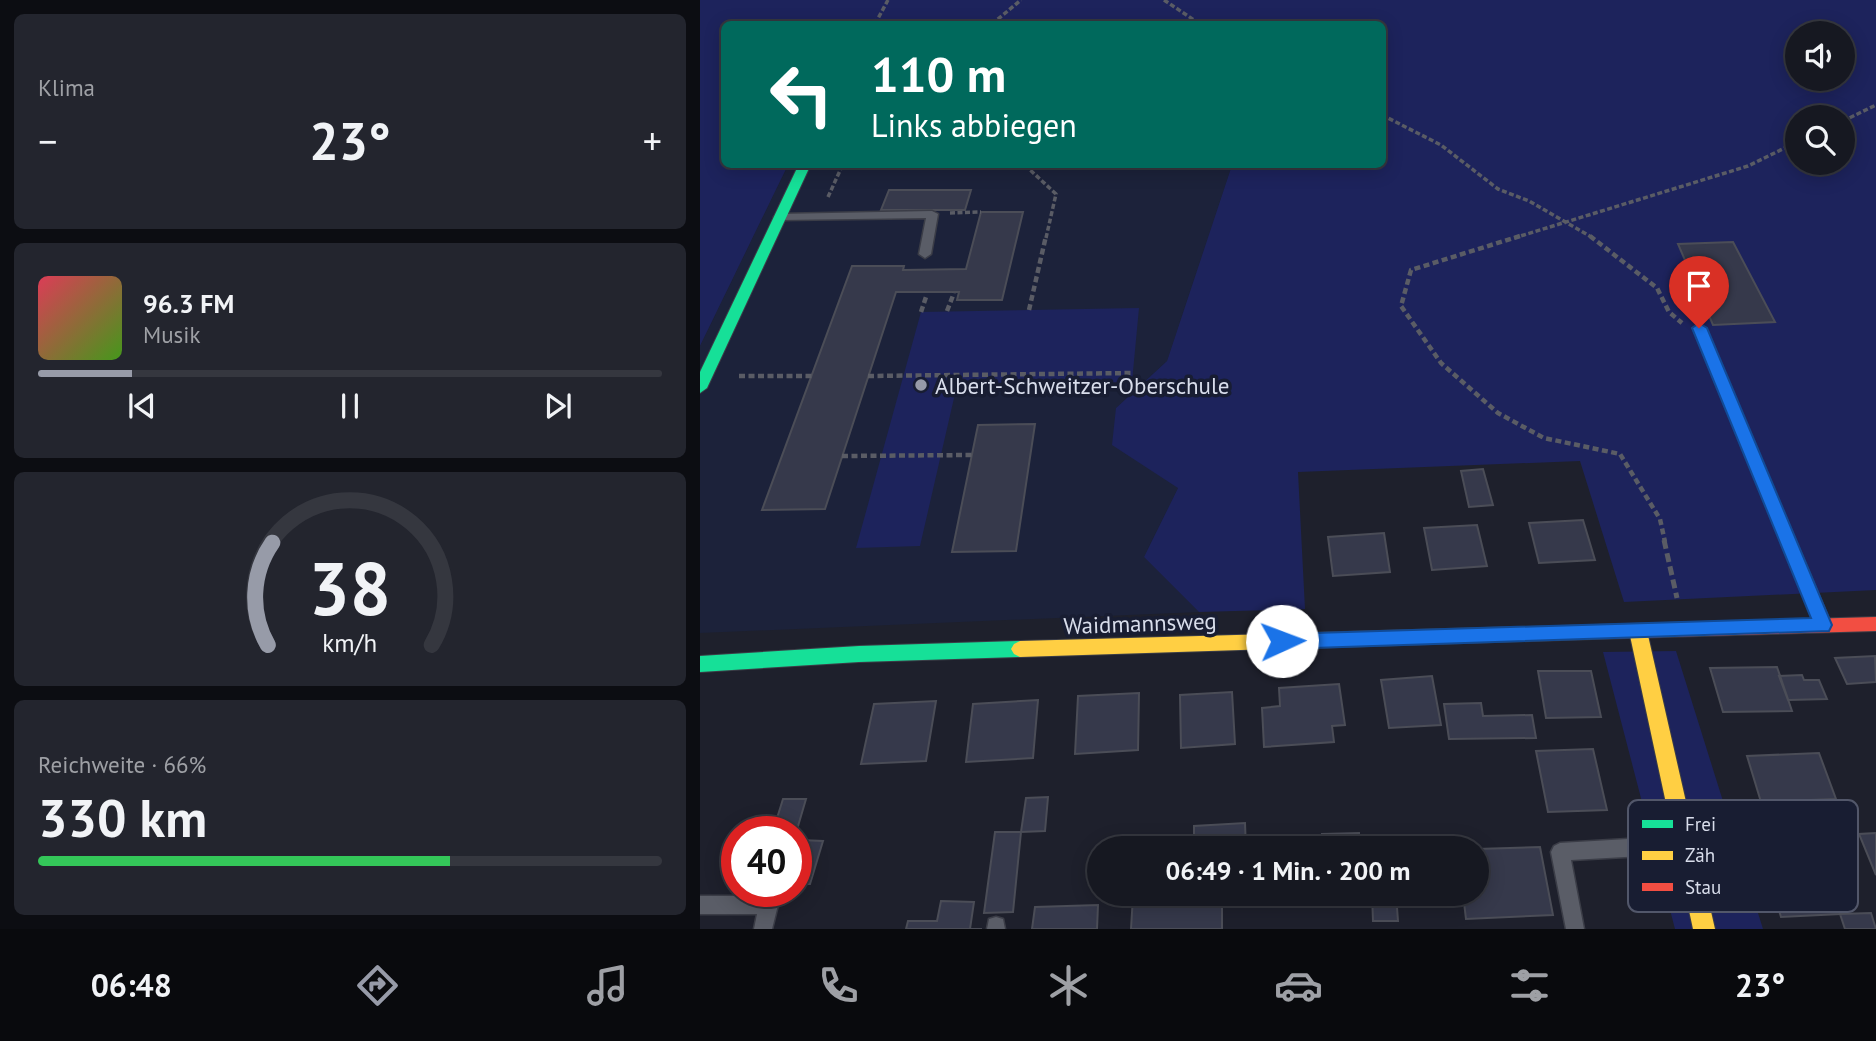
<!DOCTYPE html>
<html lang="de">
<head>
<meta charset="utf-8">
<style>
  body { margin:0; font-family:"PT Sans",sans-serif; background:#23252e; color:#f1f3f6; height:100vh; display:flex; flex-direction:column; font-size:26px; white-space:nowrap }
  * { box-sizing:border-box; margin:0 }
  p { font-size:23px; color:#9ea0a5 }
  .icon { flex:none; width:38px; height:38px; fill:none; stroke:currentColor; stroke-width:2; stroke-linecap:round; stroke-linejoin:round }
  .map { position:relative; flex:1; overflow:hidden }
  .sheet { display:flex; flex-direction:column; gap:14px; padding:14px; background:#0c0d12; width:700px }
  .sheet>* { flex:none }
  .guide { position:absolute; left:21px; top:21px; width:665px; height:147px; border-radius:10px; box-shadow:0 4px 18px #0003,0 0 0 2px #35373f; background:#00695c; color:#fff; overflow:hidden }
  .tools { position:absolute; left:1085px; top:21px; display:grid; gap:14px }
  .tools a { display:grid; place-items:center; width:70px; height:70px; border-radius:50%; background:#161821; box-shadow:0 4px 18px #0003,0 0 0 2px #35373f; font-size:35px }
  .speed { position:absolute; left:21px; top:816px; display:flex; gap:14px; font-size:35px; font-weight:700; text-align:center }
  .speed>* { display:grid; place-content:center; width:91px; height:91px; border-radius:50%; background:#161821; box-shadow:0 4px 18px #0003,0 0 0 2px #35373f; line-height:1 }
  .speed .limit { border:10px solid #d22; background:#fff; color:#111 }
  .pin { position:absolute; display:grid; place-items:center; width:60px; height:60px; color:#fff; margin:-72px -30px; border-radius:50% 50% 50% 0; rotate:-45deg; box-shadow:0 0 7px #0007 }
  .pin .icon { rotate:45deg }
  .me { position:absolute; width:77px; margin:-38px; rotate:88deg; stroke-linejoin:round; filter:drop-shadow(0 0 5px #0008) }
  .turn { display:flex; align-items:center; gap:24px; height:147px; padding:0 35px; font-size:32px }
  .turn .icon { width:91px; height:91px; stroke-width:2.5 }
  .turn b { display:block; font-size:49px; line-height:60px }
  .big { font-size:52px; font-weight:700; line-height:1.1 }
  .sheet .card { flex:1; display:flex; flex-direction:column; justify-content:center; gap:10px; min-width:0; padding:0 24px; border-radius:10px; background:#23252e }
  .sheet .dial { align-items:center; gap:0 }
  .dial svg { height:182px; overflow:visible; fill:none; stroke:#35373f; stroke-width:7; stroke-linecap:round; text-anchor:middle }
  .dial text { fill:#f1f3f6; stroke:none }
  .song { display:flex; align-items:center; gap:21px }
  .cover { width:84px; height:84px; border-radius:10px; background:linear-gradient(135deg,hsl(350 70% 55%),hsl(100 70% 35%)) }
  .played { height:7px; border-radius:4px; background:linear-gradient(90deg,#979ba8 15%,#35373f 15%) }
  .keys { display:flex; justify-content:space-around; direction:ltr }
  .heat { display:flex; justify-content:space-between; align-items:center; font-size:38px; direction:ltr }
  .charge { height:10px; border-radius:5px; background:linear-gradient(90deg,#34c759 66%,#35373f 0) }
  .trip { position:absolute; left:387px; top:836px; width:402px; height:70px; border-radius:35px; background:#161821; box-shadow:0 4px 18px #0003,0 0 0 2px #35373f; font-weight:700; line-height:70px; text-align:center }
  .dock { display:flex; height:112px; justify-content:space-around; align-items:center; background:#090a0d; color:#9ea0a5 }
  .dock .icon { width:49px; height:49px }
  .dock .active { color:#979ba8 }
  .dock b { font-size:32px; color:#f1f3f6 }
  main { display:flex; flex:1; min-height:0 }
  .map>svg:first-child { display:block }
</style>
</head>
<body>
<main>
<section class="sheet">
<div class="card"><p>Klima</p>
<div class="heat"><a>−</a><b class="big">23°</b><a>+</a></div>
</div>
<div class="card">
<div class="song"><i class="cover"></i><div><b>96.3 FM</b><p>Musik</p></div></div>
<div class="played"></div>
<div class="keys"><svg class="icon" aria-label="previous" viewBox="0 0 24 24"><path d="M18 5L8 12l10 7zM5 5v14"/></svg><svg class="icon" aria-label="pause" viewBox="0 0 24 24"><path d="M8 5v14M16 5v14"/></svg><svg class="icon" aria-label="next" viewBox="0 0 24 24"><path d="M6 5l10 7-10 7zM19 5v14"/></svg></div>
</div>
<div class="card dial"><svg viewBox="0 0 100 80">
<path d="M14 69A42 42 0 1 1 86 69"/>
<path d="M14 69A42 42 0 0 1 16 24" stroke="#979ba8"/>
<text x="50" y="56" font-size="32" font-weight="700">38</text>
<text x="50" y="72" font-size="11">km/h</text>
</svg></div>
<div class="card"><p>Reichweite · 66%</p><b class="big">330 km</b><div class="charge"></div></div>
</section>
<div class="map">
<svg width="1176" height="929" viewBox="0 0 1176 929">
  <rect width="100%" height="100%" fill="#1e202c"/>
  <path fill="#1c223a" d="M88,165H532L467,361L416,408L478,488L444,557L499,612L0,633V346Z"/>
  <path fill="#1d235c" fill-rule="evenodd" d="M0,0H1176V590L924,602L880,461L598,472L605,609L499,612L444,557L478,488L412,445L416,408L467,361L532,165L682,164V24H24V164L88,165L0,346ZM1097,33H1143V79H1097ZM1097,117H1143V163H1097Z
    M166,164H321V165L320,168L164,169Z
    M439,308L432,382L257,385L220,546L156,548L221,312Z
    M976,651L1063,929H975L903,652Z"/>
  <path fill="#36394b" stroke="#4b4d57" stroke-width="2" d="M189,190H271L265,210H181Z
    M281,212H323L302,300H257L259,292H196L125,509L62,510L152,266H204L203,270L266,269Z
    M1033,242L1075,322L1013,325L978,244Z
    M335,424L316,551L252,552L278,425Z
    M783,469L793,505L769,507L761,471Z
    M883,520L895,560L839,563L829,523Z
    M777,525L787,566L732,570L724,528Z
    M684,533L690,572L633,576L628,537Z
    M1175,656L1176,682L1147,684L1135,658Z
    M1077,667L1092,711L1023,712L1010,668Z
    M838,671H891L901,717L846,718Z
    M1102,675L1104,680H1119L1127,699L1088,700L1079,676Z
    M732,676L741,725L689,728L681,680Z
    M639,684L645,725L632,726L634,742L564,747L562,708L580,706L579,688Z
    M532,692L535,744L481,748L480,695Z
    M439,693L438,750L375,754L378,696Z
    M338,700L333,758L266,762L273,704Z
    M236,701L226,761L161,764L174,704Z
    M781,703L783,716L832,715L836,738L749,739L744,704Z
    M893,749L907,810L848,812L836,751Z
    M1119,753L1136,799L1061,802L1047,756Z
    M348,797L345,831L321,832L326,798Z
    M83,799H106L96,833L73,831Z
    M545,823L546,849H494V826Z
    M295,832H321L313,912L284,913Z
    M659,833L660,849H623L622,834Z
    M1176,833V875L1159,834Z
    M100,840L123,841L110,884H96V853Z
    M840,847L853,915L766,919L763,894H777V849Z
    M1122,862L1140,914L1081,917L1065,864Z
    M522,894V929H431L433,896Z
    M626,894H663L664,898L626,899Z
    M672,894H696L698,921H673Z
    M241,901L274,902L270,929H282H206L208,921H237Z
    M398,905L397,929H332L335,907Z
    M1171,913L1176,929H1145L1140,914Z"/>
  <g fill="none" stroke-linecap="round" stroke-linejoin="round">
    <defs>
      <path id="lane" d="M232,211L238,214L231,254L225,258L219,254L226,218L80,220L74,217L80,214Z
        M999,324L1005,328L1131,624L1129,629L1123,631L1117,629L1115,624L993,328Z
        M979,836L985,839L988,845L985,851L979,854L871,860L884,929H866L851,852L854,846L860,843Z
        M0,896H69L76,898L78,905L72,929H54L57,914H0Z
        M296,917L303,919L305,929H287L289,919Z"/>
      <path id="fast" d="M99,164H111L7,388L0,393V372Z
        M320,641L326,644L329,649L326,654L320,657L159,662L0,672V656L159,646Z"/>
      <path id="slow" d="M938,624L944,626L947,631L1015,929H993L929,631L932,626Z
        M893,625L899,627L902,632L899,637L893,639L320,657L314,654L311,649L314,644L320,641Z"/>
      <path id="jam" d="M1176,617V631L893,639L887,637L884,632L887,627L893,625Z"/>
    </defs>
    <use href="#lane" stroke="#3b3d47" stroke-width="3"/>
    <use href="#fast" stroke="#3b3d47" stroke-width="2"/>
    <use href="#slow" stroke="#3b3d47" stroke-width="2"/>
    <use href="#jam" stroke="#3b3d47" stroke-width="2"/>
    <path stroke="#5a5c65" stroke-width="3.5" stroke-dasharray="5 2.5" stroke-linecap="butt" d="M464,0L500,24
      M175,24L188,0
      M292,24L321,0
      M682,115L741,145L798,189L829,201L893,238
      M1143,121L1176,105
      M329,164L328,168L356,194L346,238
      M128,197L143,164
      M250,213L281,212
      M814,238L1048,166L1097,142"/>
    <path stroke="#5a5c65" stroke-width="4.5" stroke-dasharray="6 3.5" stroke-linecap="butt" d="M820,236L711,270L701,306L741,363L798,413L844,438L920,454L960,519L965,542
      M890,236L957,288L969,312L982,323
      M329,310L346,236
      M247,311L254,293
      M221,312L226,297
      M39,376H112
      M168,376L433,373
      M142,456L272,455"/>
    <path stroke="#5a5c65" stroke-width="5" stroke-dasharray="9 4.5" stroke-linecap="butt" d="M964,540L977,598"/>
    <use href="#lane" fill="#5a5d67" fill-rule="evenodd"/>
    <use href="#fast" fill="#16e098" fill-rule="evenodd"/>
    <use href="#slow" fill="#ffcf43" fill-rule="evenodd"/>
    <use href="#jam" fill="#f24e42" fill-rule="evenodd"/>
  </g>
  <path fill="#1a73e8" stroke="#114b97" stroke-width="2" d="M999,323L1007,328L1132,625L1129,631L582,649L575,647L573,641L575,636L582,634L1111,618L992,328Z"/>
  <circle fill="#979ba8" stroke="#181d32" stroke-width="2.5" cx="221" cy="385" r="7"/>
  <g text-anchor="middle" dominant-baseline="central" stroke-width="7" stroke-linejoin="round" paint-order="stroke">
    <g font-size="23" fill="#d8ddeb" stroke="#181d32" text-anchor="start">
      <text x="235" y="385">Albert-Schweitzer-Oberschule</text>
    </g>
    <g font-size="23" fill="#d8ddeb" stroke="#181d32">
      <text transform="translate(440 623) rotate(-2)">Waidmannsweg</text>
    </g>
  </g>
  <rect x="928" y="800" width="230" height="112" rx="10" fill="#181d32" stroke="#52576a" stroke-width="2"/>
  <rect x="942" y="820" width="31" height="8" fill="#16e098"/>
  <rect x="942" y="851" width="31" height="9" fill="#ffcf43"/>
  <rect x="942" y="883" width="31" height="8" fill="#f24e42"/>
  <g font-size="19" fill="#d8ddeb">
    <text x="985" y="831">Frei</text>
    <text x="985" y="862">Zäh</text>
    <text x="985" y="894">Stau</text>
  </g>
</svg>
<div class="tools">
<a><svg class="icon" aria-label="sound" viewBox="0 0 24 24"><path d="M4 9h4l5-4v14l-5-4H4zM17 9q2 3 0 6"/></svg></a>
<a><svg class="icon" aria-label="search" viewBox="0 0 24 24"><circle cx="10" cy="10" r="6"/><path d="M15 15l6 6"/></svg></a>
</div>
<div class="speed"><div class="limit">40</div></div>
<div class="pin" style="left:999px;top:328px;background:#d93025"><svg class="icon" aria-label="arrive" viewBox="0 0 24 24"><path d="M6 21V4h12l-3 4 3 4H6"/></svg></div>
<svg class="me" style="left:582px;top:641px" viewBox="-20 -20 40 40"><circle r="19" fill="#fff"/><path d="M0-13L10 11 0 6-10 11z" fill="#1a73e8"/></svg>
<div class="trip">06:49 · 1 Min. · 200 m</div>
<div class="guide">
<div class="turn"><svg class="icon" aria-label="left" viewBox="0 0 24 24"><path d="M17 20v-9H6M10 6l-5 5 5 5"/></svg><div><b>110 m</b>Links abbiegen</div></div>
</div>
</div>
</main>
<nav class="dock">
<b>06:48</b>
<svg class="icon active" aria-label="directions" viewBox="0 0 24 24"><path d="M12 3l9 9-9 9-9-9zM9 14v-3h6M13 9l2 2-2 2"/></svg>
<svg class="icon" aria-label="music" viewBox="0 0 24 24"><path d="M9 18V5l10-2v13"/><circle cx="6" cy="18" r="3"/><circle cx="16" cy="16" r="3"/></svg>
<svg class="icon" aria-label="phone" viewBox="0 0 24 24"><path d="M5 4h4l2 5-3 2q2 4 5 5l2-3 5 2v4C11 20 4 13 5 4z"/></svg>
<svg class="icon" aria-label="climate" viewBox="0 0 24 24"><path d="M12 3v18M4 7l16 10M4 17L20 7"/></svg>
<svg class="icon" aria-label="car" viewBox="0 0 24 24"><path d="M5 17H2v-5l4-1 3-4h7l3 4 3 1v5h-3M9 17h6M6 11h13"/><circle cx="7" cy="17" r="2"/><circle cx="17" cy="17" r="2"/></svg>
<svg class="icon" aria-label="filters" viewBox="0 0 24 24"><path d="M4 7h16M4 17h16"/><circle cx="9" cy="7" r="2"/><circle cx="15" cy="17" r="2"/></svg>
<b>23°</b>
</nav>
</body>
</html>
